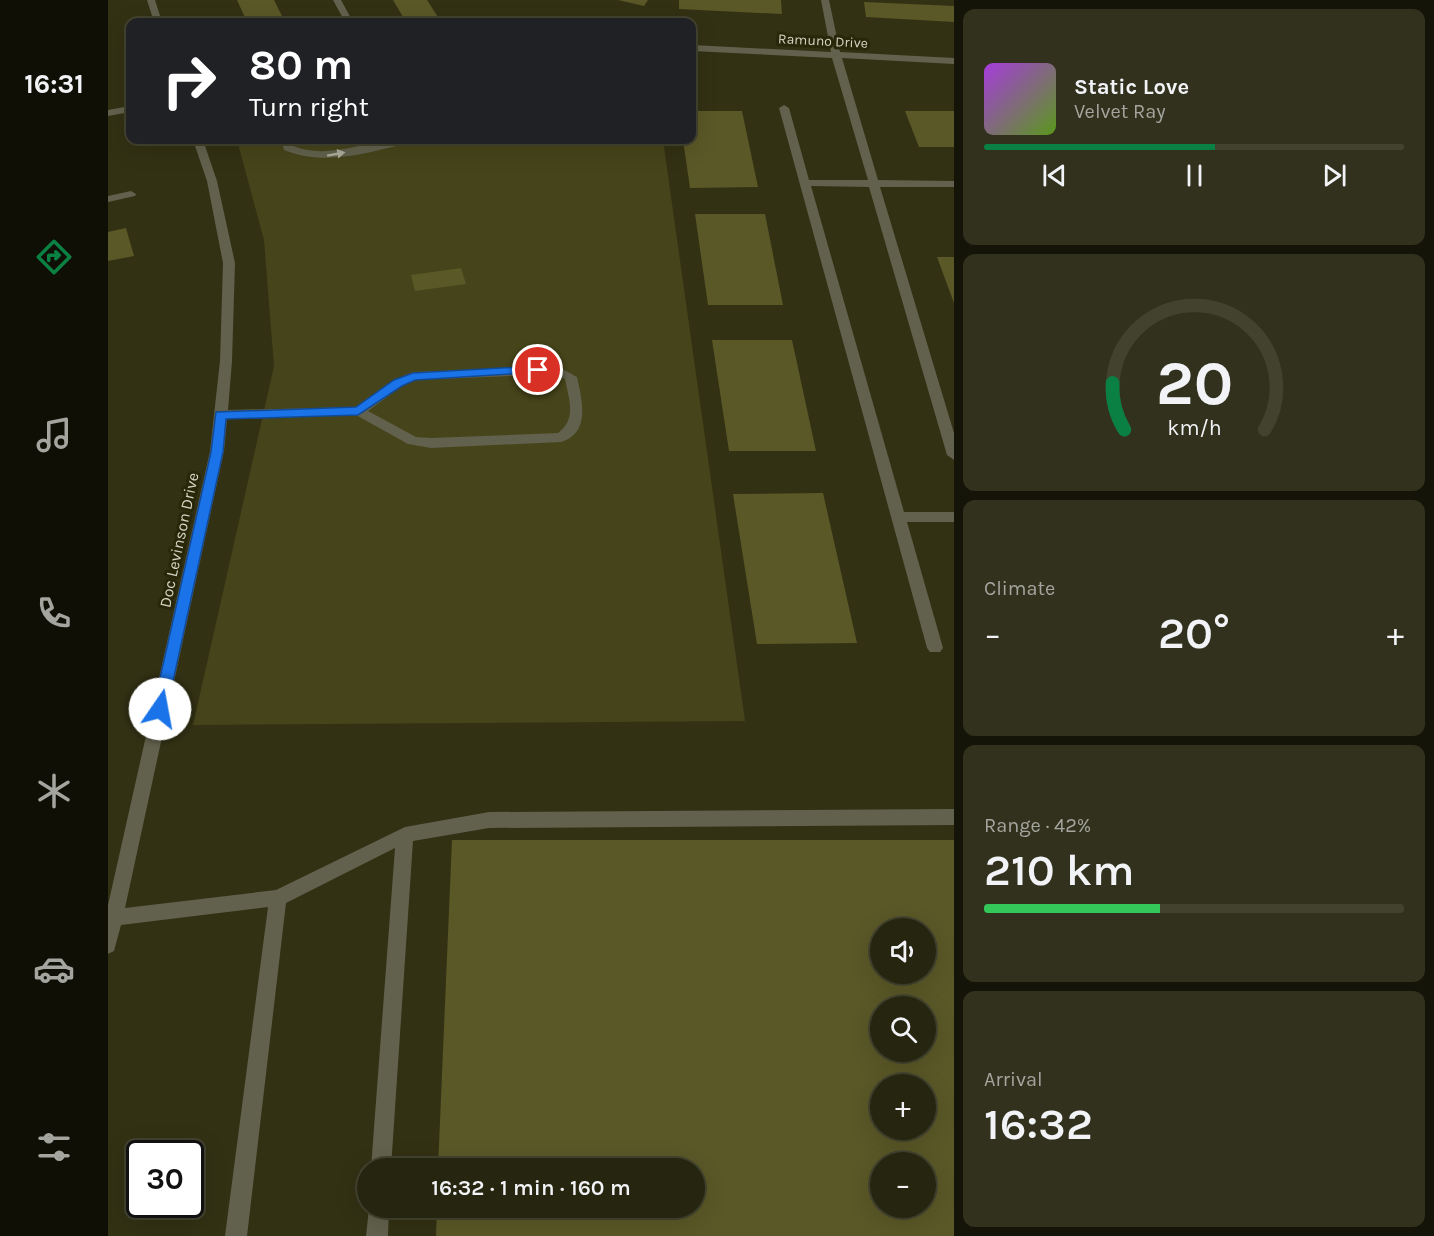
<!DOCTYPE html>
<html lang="en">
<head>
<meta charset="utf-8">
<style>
  body { margin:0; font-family:Karla,sans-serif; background:#32311d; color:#f1f3f6; height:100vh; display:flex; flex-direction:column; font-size:22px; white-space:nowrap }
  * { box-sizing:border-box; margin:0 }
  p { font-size:20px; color:#a4a59e }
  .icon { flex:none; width:33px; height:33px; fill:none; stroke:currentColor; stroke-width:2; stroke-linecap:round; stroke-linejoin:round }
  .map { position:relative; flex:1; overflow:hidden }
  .sheet { display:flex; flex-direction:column; gap:9px; padding:9px; background:#151408; width:480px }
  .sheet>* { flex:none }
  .guide { position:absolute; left:18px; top:18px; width:570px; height:126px; border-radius:12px; box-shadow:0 6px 24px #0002,0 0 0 2px #42422f; background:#202124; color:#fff; overflow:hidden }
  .tools { position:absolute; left:762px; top:918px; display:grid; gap:12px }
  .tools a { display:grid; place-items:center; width:66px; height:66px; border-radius:50%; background:#26250f; box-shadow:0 6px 24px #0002,0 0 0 2px #42422f; font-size:30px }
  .speed { position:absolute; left:18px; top:1140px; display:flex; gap:12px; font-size:30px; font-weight:700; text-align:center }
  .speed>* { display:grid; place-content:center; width:78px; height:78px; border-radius:50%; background:#26250f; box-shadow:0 6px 24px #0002,0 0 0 2px #42422f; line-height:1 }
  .speed .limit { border:3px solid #111; border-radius:9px; background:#fff; color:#111 }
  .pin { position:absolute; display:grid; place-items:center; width:51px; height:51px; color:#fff; margin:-26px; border:3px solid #fff; border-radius:50%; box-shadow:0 2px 6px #0007 }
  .me { position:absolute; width:66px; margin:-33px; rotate:12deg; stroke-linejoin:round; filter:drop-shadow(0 0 4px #0008) }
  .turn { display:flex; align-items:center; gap:21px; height:126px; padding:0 24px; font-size:27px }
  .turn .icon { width:78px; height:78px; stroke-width:2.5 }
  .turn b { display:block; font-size:42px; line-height:51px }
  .big { font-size:45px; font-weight:600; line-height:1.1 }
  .sheet .widget { flex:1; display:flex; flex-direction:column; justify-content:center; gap:9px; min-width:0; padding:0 21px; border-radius:12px; background:#32311d }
  .sheet .dial { align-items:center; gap:0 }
  .dial svg { height:156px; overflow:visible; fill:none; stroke:#42422f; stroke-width:7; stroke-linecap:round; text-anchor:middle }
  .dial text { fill:#f1f3f6; stroke:none }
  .song { display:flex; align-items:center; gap:18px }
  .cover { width:72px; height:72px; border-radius:9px; background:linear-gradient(135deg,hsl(280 70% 55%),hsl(90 70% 35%)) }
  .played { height:6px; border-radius:3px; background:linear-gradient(90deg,#0b8043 55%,#42422f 55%) }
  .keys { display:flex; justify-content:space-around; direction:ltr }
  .heat { display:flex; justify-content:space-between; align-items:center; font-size:33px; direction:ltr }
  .charge { height:9px; border-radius:4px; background:linear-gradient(90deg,#34c759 42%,#42422f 0) }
  .trip { position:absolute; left:249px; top:1158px; width:348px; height:60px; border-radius:30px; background:#26250f; box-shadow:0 6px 24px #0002,0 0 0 2px #42422f; font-weight:600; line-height:60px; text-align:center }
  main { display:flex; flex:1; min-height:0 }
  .dock { display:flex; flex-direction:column; width:108px; justify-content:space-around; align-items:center; background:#0f0f06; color:#a4a59e }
  .dock .icon { width:42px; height:42px }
  .dock .selected { color:#0b8043 }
  .dock b { font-size:27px; color:#f1f3f6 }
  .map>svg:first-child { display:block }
</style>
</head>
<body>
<main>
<nav class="dock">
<b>16:31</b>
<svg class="icon selected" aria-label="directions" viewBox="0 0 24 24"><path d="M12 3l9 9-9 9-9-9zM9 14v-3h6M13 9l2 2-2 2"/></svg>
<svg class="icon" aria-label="music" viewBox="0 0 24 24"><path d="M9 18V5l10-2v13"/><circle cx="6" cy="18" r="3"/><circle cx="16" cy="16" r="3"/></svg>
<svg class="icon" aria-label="phone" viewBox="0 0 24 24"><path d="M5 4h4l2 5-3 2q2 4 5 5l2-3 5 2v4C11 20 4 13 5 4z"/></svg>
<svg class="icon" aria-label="climate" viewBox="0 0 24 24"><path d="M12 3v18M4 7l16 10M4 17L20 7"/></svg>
<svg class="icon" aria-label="car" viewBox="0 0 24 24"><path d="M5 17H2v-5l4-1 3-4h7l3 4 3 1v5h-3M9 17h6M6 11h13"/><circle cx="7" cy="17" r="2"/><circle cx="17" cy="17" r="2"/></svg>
<svg class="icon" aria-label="filters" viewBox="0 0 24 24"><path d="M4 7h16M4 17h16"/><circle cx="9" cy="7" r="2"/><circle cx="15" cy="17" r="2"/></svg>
</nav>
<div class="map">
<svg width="846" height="1236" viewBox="0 0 846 1236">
  <rect width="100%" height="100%" fill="#323114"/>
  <path fill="#46441a" d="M129,140H555L637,721L85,725L166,366L156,240Z"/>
  <path fill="#5a5827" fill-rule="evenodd" d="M129,0H166L177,22H139Z
    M285,0H319L333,22H298Z
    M510,0H540L536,6Z
    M571,0H673L674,14L571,9Z
    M756,2L846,6V22L758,17Z
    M584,111H634L650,187L582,188L575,140H584Z
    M797,111H846V147H811Z
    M587,214H657L675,305H600Z
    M18,228L26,256L0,261V232Z
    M829,257H846V303Z
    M353,268L358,284L307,291L303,275Z
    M604,340H684L708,451H621Z
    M715,493L749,643L649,644L625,494Z
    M344,840H846V1236H328L329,1208H586V1168H330ZM772,928H818V974H772ZM772,1006H818V1052H772ZM772,1084H818V1130H772ZM772,1162H818V1208H772Z"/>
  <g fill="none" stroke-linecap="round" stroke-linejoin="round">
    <path fill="#62614d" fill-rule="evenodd" d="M39,0H47L54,22H46Z
      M225,0H233L245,22H237Z
      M713,0H721L732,52L846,58V64L734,58L770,180L846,181V187H772L846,433V460L839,455L761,187L703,186L796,512H846V522H799L835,648L832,652H822L819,648L671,108L676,105L681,108L701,180H760L724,58L584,51V45L723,52Z
      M22,106V112L0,116V110Z
      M85,140H95L109,181L127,263L124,361L120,410L247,407L286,380L305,372L449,366L469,377C474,400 483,433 453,442L323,448L300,444L248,415L119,419L116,451L17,908L168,890L297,827L381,812L846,809V825L381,828L305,841L283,1168H263L287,848L178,903L139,1236H117L160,907L13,925L6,951L0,954V905L102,451L112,361L115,263L99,181ZM447,374L457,379C461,399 469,419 450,433L323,438L308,437L260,411L294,386L307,380Z
      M173,140H183L185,146C227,162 266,135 307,140L302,143C260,152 218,167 176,150Z
      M23,191L28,194L27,196L0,202V196Z
      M261,1208H281L280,1236H258Z"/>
  </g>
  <defs><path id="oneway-solid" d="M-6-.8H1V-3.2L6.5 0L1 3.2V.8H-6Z" transform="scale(1.5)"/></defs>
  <use fill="#adac9a" href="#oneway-solid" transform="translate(228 154) rotate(-10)"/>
  <path fill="#1a73e8" stroke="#114b97" stroke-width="1.5" d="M430,366L434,367V372L307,380L294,386L250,415L118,419L115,452L59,709L57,713H47L45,709L103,452L108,412L248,407L286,380L305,373Z"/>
  <g text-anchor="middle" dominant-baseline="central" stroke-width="6" stroke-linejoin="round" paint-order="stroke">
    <g font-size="14" fill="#d5d5c4" stroke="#282709">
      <text transform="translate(715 41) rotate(3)">Ramuno Drive</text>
    </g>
    <g font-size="16" fill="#d5d5c4" stroke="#282709">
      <text transform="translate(71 540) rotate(-78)">Doc Levinson Drive</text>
    </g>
  </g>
</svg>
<div class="tools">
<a><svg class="icon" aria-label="sound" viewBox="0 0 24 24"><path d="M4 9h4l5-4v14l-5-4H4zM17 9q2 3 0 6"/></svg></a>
<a><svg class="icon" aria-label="search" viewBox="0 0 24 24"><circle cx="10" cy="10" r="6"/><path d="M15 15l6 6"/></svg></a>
<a>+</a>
<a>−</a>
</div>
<div class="speed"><div class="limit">30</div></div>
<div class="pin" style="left:430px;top:370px;background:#d93025"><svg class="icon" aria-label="arrive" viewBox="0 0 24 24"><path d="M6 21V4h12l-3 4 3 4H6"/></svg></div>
<svg class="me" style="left:52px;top:709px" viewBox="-20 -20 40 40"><circle r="19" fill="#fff"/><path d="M0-13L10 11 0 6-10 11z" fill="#1a73e8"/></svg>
<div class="trip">16:32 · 1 min · 160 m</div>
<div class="guide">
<div class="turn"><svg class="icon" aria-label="right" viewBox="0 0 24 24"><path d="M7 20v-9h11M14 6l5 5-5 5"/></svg><div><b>80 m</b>Turn right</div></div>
</div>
</div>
<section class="sheet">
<div class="widget">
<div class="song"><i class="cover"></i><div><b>Static Love</b><p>Velvet Ray</p></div></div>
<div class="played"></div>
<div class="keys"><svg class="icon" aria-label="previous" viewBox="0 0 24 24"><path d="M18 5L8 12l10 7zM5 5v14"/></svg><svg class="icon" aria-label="pause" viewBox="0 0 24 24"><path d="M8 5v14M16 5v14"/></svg><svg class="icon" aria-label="next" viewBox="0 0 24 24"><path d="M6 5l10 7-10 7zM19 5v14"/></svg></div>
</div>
<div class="widget dial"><svg viewBox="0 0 100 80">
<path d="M14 69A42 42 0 1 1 86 69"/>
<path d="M14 69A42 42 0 0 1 8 45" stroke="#0b8043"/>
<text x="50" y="56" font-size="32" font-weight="700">20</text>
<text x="50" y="72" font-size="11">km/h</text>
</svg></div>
<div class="widget"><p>Climate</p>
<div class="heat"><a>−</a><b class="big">20°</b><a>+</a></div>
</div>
<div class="widget"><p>Range · 42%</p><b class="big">210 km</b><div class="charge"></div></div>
<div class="widget"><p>Arrival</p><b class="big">16:32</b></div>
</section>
</main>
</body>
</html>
